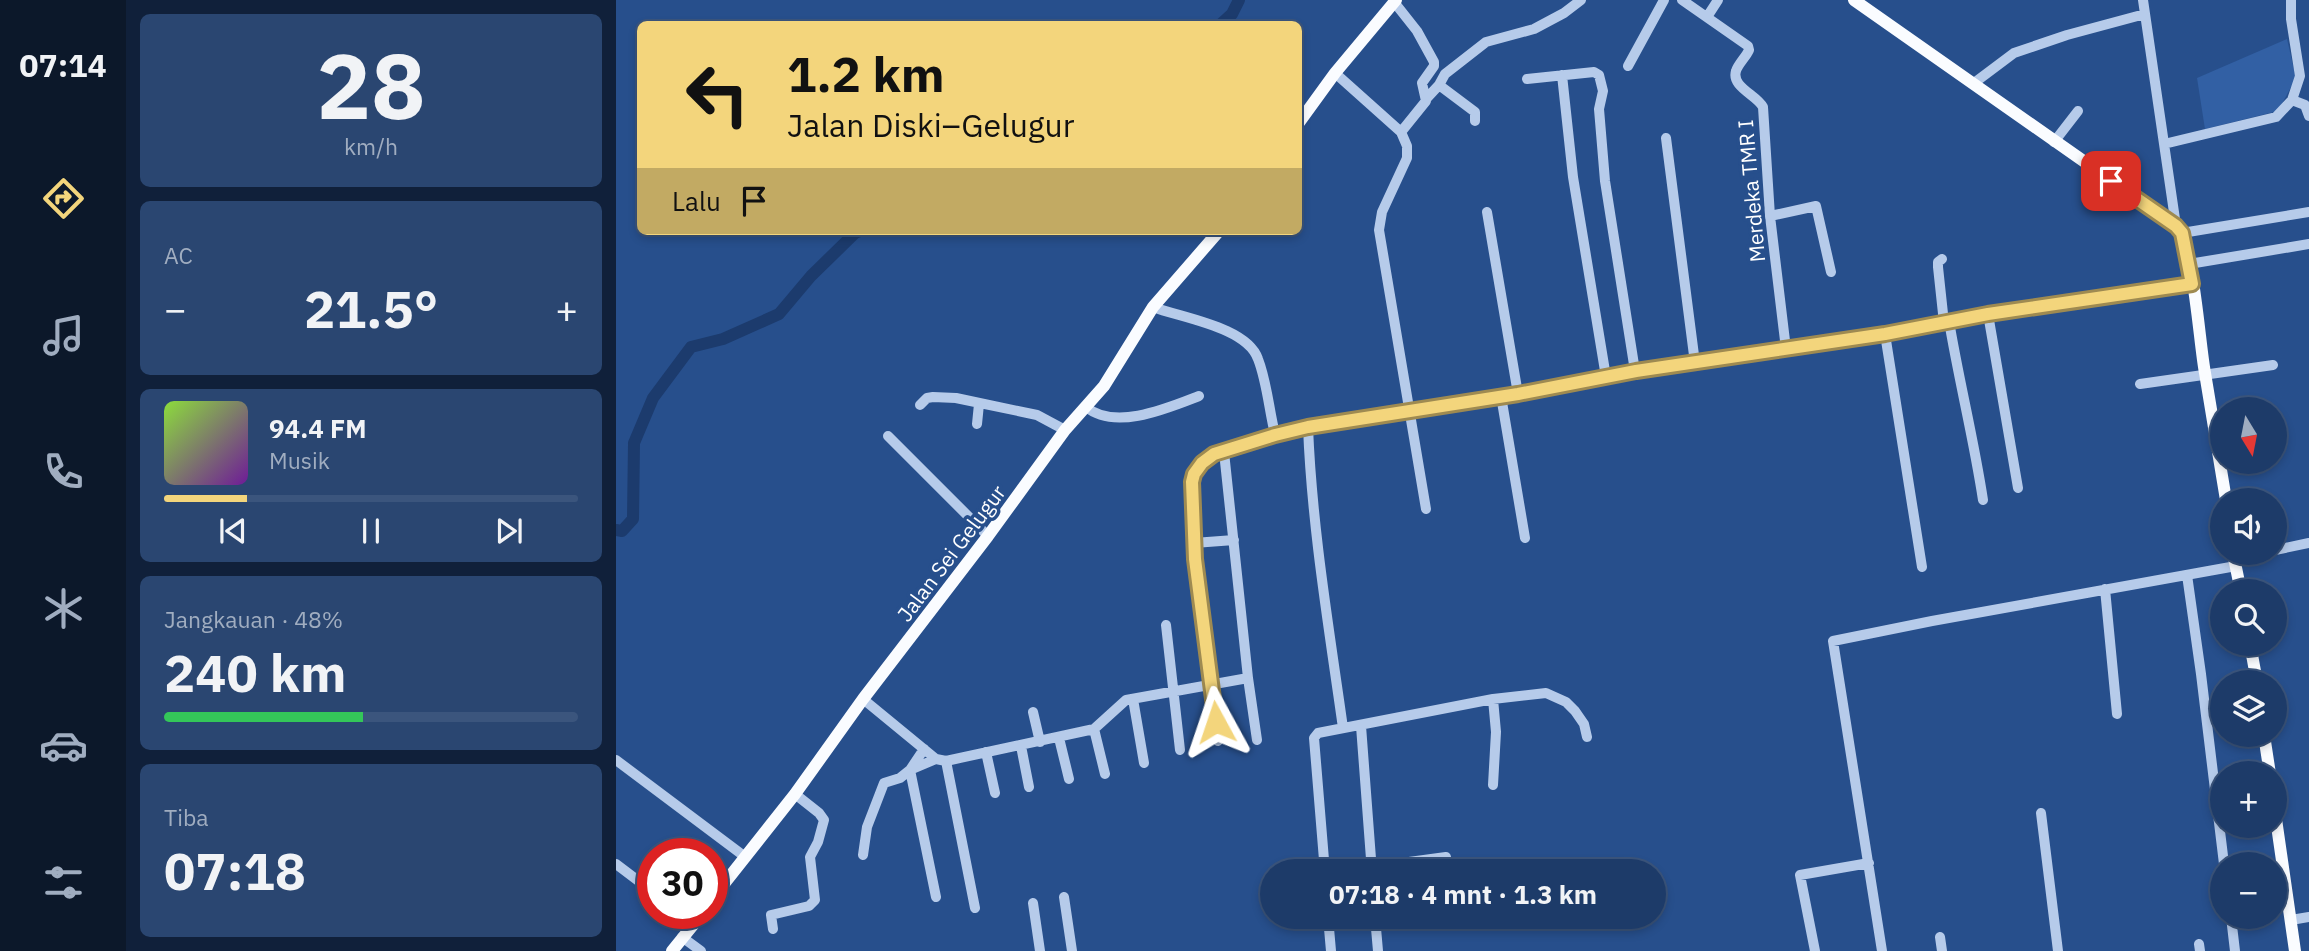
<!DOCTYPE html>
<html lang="id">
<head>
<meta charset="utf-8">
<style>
  body { margin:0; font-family:"IBM Plex Sans",sans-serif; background:#2a4671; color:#f1f3f6; height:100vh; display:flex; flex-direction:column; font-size:26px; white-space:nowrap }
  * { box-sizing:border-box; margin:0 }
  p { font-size:23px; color:#a0adc0 }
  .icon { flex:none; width:38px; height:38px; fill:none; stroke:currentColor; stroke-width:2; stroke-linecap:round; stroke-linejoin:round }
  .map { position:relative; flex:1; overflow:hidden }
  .side { display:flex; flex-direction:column; gap:14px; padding:14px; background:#10203a; width:490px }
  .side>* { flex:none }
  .hud { position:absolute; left:21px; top:21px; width:665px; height:214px; border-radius:10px; box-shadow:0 4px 10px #0003,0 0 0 2px #3b557d; background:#f3d57c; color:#111; overflow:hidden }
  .needle { width:46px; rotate:170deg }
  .controls { position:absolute; left:1594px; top:397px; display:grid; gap:14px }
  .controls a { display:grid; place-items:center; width:77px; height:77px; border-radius:50%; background:#1d3b69; box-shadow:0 4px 10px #0003,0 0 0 2px #3b557d; font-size:35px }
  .speed { position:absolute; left:21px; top:838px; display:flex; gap:14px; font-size:35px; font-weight:700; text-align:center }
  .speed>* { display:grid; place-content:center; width:91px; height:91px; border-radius:50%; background:#1d3b69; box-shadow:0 4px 10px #0003,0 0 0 2px #3b557d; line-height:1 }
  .speed .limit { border:10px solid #d22; background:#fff; color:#111 }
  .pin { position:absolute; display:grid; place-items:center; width:60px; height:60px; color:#fff; margin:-30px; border-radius:14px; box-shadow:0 4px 10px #0006 }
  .me { position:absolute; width:77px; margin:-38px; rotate:355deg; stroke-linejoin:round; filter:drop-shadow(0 0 5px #0008) }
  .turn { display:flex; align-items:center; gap:24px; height:147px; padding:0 35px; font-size:32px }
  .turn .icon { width:91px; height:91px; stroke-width:2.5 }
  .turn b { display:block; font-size:49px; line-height:60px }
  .then { display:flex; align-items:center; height:66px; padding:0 35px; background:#0003; gap:14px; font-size:26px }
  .big { font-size:52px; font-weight:700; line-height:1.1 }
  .side .card { flex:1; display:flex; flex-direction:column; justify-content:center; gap:10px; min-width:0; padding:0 24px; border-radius:10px; background:#2a4671 }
  .side .dial { align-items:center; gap:0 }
  .dial b { font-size:91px; line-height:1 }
  .song { display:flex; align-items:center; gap:21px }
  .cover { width:84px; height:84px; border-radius:10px; background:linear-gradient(135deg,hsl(90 70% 55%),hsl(280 70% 35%)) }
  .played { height:7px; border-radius:4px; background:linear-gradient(90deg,#f3d57c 20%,#3b557d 20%) }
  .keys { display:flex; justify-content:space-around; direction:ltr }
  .heat { display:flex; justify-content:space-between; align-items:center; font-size:38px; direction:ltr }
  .charge { height:10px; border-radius:5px; background:linear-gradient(90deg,#34c759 48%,#3b557d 0) }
  .trip { position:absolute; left:644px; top:859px; width:406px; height:70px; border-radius:35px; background:#1d3b69; box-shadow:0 4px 10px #0003,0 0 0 2px #3b557d; font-weight:700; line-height:70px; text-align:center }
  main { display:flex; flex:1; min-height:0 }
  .tabs { display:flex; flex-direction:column; width:126px; justify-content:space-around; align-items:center; background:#0c182a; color:#a0adc0 }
  .tabs .icon { width:49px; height:49px }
  .tabs .current { color:#f3d57c }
  .tabs b { font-size:32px; color:#f1f3f6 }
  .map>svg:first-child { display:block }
</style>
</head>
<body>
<main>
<nav class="tabs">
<b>07:14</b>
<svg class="icon current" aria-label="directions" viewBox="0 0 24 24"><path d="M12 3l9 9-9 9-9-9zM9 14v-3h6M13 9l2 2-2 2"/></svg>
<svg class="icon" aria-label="music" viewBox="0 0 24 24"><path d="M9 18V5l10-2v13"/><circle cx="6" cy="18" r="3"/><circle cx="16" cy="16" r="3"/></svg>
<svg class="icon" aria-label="phone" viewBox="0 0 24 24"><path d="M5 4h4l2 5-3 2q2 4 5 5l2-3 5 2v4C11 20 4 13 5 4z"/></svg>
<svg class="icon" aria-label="climate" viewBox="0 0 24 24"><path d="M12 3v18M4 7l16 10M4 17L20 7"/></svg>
<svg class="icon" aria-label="car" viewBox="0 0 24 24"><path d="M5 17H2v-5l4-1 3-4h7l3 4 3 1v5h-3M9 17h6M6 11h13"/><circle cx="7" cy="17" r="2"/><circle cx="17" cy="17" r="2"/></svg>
<svg class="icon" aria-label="filters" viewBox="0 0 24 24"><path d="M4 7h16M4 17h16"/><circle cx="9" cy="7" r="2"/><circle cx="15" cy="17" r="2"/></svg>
</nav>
<section class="side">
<div class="card dial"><b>28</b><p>km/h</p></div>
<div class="card"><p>AC</p>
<div class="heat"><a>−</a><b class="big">21.5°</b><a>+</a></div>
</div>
<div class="card">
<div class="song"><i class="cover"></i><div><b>94.4 FM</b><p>Musik</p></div></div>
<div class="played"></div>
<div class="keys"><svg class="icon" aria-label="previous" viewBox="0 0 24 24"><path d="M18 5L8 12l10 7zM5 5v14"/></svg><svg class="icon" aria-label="pause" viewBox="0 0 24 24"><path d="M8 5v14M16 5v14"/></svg><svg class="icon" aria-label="next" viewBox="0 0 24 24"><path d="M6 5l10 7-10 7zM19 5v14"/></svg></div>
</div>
<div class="card"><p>Jangkauan · 48%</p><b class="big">240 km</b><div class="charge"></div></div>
<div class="card"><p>Tiba</p><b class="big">07:18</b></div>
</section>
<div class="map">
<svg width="1693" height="951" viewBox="0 0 1693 951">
  <rect width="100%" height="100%" fill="#274f8c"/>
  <path fill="#3260a4" d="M1671,39L1680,78L1662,111L1589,129L1581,78Z"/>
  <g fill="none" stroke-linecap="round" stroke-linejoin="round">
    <path stroke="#1c3b6d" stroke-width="12" d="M605,24L616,14L623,0
      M0,530L6,531L17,519L18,443L37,398L75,347L107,339L163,314L195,276L239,233L244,231"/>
    <path stroke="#b6cbea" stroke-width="10" d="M1066,0L1132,46L1133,50C1130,57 1122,64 1120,71C1115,87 1141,95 1147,107L1154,216L1170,349
      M1527,0L1560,226
      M778,2L801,31L818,62V66L806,83L810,101L785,132
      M1091,17L1102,0
      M1012,66L1048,0
      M719,73L785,132L791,146V158L766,212L763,230L810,509
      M946,75L957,177L990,377
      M911,79L978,72L983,75L987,91L983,109L989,181L1019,371
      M1358,83L1398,53L1451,35L1529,14
      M823,85L859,112V121
      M810,99L823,85L829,74L870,42L918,29L948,13L965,0
      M1676,100L1689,105L1693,116
      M1050,138L1079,363
      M1438,142L1462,111
      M1548,144L1660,117L1676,100L1684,76L1675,19V0
      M871,212L902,394
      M1154,216L1200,206L1215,272
      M1566,233L1693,212
      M1326,259L1322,262V267L1328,323
      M1573,264L1693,244
      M537,307C566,318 631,327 642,359C651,382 653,410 659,434
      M1372,314L1402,488
      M1333,321C1343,381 1358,440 1367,500
      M1269,334L1306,567
      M1524,384L1657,365
      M885,396L909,538
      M304,405L311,398L317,397L340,398L421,415L449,430
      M470,407C499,431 552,408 583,396
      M361,424L363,404
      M692,427C696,528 713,628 727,728
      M272,436L372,536
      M578,543L576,482C581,465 592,455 608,452
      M1659,550L1693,543
      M1618,558L1644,553
      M1571,575L1585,674L1608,864
      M1489,589L1501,714
      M550,625L564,750
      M247,699L320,759L330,761L478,729L510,700L632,678
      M517,699L528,763
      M877,699L880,732L877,785
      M417,712L424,742
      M745,726L756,872
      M478,729L489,774
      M443,738L453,779
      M641,740L632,678L608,452L659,434L692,427L902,394L1019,371L1269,334L1372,314L1576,284
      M602,741L578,543L618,540
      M405,746L413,787
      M308,749L294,770L320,897
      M370,752L379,793
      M0,760L128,856
      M330,761L359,908
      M1425,813L1442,951
      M247,855L251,827L268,783L284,778L294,770L320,759
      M0,864L37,892
      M756,867L830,857
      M709,872L698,738L702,733L877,699L930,693L950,702L959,711L968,724L971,737
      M448,897L456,951
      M417,903L424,951
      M65,914L78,924
      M712,917L715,951
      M759,917L762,951
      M1615,917L1619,951
      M1675,920L1693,917
      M157,929L155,915L193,906L199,900L194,857L202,842L208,820L203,813L179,794
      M66,937L85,951
      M1324,937L1326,951
      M1583,944L1584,951
      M1199,951L1184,875L1253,863
      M1266,951L1217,641L1316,621L1620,566"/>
    <path stroke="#fafcff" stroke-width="12" d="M1238,0L1560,226C1578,247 1583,341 1589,373C1596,415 1603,458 1610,500
      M682,124L719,73L780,0
      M1617,553L1625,592
      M1634,644L1641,682
      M1648,735L1654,774
      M1659,812L1679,951
      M96,899L179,794L247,699L372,536L449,430L488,386L537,307L603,231
      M56,951L86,914"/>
  </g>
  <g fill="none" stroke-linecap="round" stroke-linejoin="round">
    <defs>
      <path id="route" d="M600,722L579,559L576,482L578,474L586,463L598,454L659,435L692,427L902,394L1020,371L1269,334L1372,314L1576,284L1566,233L1560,226L1495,181"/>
    </defs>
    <use href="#route" stroke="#9e8a51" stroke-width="18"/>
    <use href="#route" stroke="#f3d57c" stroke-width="12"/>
  </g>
  <g text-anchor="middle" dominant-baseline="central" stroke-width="7" stroke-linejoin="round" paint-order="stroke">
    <g font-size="21" fill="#fff" stroke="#274f8c">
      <text transform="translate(1135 191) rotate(-95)">Merdeka TMR I</text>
      <text transform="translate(335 553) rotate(-53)">Jalan Sei Gelugur</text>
    </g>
  </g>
</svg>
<div class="controls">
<a><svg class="needle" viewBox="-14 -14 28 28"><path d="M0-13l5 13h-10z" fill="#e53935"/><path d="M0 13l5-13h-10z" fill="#a0adc0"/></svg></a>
<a><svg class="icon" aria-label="sound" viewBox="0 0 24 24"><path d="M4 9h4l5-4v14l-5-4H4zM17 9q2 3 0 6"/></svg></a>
<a><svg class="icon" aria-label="search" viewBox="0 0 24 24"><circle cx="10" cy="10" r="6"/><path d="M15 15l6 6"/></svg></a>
<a><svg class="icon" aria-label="layers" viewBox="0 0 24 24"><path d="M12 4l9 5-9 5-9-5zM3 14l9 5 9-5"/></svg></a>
<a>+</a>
<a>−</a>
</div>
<div class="speed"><div class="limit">30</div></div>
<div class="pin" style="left:1495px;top:181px;background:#d93025"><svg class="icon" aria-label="arrive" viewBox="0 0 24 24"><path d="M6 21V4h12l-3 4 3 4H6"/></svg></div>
<svg class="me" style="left:600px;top:722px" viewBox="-20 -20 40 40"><path d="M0-17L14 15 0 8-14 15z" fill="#f3d57c" stroke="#fff" stroke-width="4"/></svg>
<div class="trip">07:18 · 4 mnt · 1.3 km</div>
<div class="hud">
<div class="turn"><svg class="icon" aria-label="left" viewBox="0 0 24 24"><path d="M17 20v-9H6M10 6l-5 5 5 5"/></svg><div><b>1.2 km</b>Jalan Diski–Gelugur</div></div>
<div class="then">Lalu<svg class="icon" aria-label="arrive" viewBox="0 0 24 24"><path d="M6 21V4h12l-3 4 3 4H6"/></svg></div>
</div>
</div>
</main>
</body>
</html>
